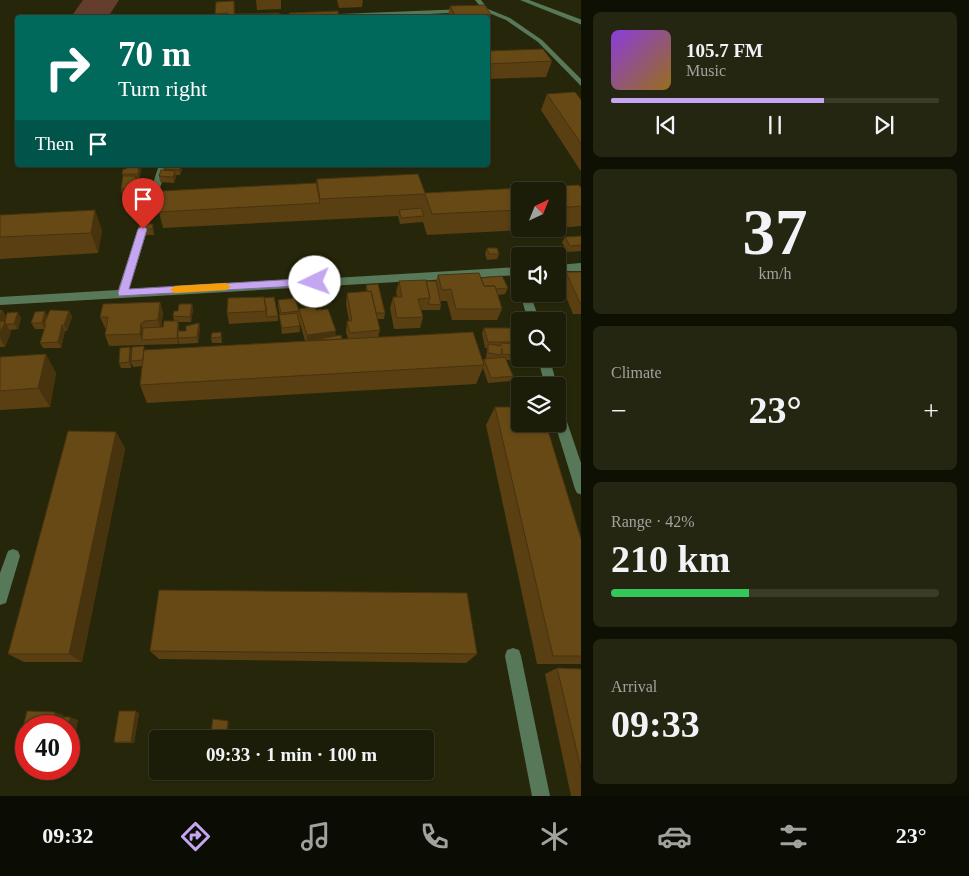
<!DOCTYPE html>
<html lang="en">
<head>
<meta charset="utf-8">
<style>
  body { margin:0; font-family:Georgia,serif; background:#252612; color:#f1f3f6; height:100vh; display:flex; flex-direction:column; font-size:19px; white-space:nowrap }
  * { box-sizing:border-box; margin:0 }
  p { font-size:16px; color:#a0a29c }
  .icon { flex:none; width:28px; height:28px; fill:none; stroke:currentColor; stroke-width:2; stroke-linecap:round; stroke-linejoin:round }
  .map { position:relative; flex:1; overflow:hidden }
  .panel { display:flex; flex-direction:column; gap:12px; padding:12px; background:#0f1004; width:388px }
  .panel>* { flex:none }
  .top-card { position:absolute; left:15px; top:15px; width:475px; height:152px; border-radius:5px; box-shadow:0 1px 4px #0004,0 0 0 1px #3a3b29; background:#00695c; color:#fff; overflow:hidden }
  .needle { width:32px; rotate:43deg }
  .controls { position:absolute; left:511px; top:182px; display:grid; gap:10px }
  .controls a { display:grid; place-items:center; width:55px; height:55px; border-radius:5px; background:#1c1d08; box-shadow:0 1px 4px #0004,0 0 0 1px #3a3b29; font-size:25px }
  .speed { position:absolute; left:15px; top:715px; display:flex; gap:10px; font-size:25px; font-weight:700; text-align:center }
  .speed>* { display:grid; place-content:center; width:65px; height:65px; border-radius:50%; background:#1c1d08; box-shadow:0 1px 4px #0004,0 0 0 1px #3a3b29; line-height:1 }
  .speed .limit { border:8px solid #d22; background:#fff; color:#111 }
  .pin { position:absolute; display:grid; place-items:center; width:42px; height:42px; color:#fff; margin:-51px -21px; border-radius:50% 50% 50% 0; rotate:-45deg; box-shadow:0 0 5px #0007 }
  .pin .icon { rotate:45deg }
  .me { position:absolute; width:55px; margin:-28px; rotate:267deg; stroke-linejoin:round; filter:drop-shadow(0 0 4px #0008) }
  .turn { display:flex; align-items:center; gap:18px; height:105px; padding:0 20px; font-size:22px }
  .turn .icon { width:65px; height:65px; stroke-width:2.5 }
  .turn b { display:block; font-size:35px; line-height:42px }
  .then { display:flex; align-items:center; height:48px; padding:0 20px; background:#0003; gap:10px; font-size:19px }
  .big { font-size:38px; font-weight:700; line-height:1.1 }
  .panel .tile { flex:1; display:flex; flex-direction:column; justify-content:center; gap:8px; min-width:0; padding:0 18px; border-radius:8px; background:#252612 }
  .panel .dial { align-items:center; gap:0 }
  .dial b { font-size:65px; line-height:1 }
  .song { display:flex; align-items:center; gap:15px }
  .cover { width:60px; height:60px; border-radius:8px; background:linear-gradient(135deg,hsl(270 70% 55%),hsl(40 70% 35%)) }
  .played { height:5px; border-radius:2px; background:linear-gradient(90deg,#c5a6f0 65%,#3a3b29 65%) }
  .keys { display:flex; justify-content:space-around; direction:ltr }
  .heat { display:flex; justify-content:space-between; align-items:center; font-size:28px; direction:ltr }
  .charge { height:8px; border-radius:4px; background:linear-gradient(90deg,#34c759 42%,#3a3b29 0) }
  .trip { position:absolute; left:149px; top:730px; width:285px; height:50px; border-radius:5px; background:#1c1d08; box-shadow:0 1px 4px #0004,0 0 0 1px #3a3b29; font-weight:700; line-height:50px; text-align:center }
  .tab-bar { display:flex; height:80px; justify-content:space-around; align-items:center; background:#0b0c03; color:#a0a29c }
  .tab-bar .icon { width:35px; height:35px }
  .tab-bar .active { color:#c5a6f0 }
  .tab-bar b { font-size:22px; color:#f1f3f6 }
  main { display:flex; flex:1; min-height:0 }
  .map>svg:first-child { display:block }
</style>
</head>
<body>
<main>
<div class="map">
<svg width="582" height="796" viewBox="0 0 582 796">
  <rect width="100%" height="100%" fill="#26270a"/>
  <path fill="#643d2d" d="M83,0H119L108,17H71Z"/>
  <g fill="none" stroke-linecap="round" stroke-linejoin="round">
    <path fill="#587959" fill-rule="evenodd" d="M475,0H481L488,9L510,18L542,40L582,80V87L538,42L506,20L484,11Z
      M520,0H529L582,20V25Z
      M466,9L468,10V12L351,18L336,16L339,14Z
      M159,165H167L129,290L520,267V275L0,305V297L118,290Z
      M582,263V271H558V265Z
      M520,293L530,294L540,321H528Z
      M538,359H550L557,386H545Z
      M558,408L563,409L564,413L582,466V495L577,493L575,489L555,424H558Z
      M13,549L18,551L20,556L6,603L0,605V573L8,551Z
      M513,648L519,650L521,656L550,796H532L505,656L507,650Z"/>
  </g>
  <path fill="#593f12" d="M256,0H281V9L257,10Z
    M337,0H363L362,7L339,8Z
    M234,1L235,14L279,18H216L215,14Z
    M450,6L491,15L488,25V18H429L430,15H448Z
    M488,51L552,61L546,77L488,79Z
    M547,94L582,101V173L541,110Z
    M182,167V170L180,175H176V177L174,183L160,182L159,176L164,171V169Z
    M126,169L141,170L139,180H137L138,182L136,195H122L121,189L123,176L122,174Z
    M317,179L425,193L582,189V226L558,228V191H520V229H541L427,235L423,222L400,224L398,216L319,220V219V220L163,228L159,212L316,184Z
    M0,215L102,230L98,253L0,259Z
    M140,224L154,230V235H140L139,229Z
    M582,236V251L567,252L562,242L565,237Z
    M487,248L499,254L497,259L487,260L485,254Z
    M566,272H582V314H573L564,292H558V277H563Z
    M438,275L481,278L508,288L505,294L498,295L502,309L497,320H452L447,301H441V305L440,310H421L423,317L420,328L394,329L390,308L393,297H397L396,292L399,281H436Z
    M366,285L385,313L384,319H377L380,330L378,337L483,361L484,359H486L487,348H485L482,333L484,328L520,334L519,348H514L515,355L512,360H506L513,376L510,381L488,383L483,368L476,384L147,403L140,385L142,366L133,367L131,361L132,357L131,368H121L119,363L132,352L145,350L305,341L299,320V309L316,310L336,336L342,339H348L346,332L347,321H349L346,304L347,293L366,292Z
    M264,297L278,316V321L229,324L227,313Z
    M278,300L299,311L300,332L282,334L280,320L279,315H280L278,306Z
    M160,302L163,313L161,327H163L174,321L173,316L178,311L192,304L193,310L191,322H178L179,326V331H186L199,323L200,328L198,343L179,344L178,340V344L109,346L105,335L106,328H105L100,317Z
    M0,310H2L6,317L21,318L18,329L10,330L11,332L5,347H0Z
    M69,311L72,317L67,331H65L61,348H43L40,343L44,329H35L31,323L47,315Z
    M221,332L222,343H212L211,338Z
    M0,357L56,373L50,407L0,410Z
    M495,407L582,542V664H537L486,425Z
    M116,432L125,449L82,662H24L8,654Z
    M150,651L477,654L466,663L159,659Z
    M557,668L582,669V796H571L545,674Z
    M139,713L134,743H117L114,742Z"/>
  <path fill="#48330f" d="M139,165H144L141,170L139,180L138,174Z
    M180,165H183L182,167V170L180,175L179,170Z
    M175,171L176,177L174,183L173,177Z
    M136,176L138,182L136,195L134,189Z
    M95,210L102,230L98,253L91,233Z
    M153,224L154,230V235L152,229Z
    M160,302L163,313L161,331L158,320Z
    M192,304L193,310L191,322L190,317Z
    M2,310L8,321L6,324L11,332L5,347L0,338V314Z
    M45,311L48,317L44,324L45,327V329L42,323Z
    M69,311L72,317L67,331L64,325Z
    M18,312L21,318L18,329L14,324Z
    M178,321L179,326L178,344L177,338Z
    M141,323L145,334L142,340L140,334Z
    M199,323L200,328L198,343L197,337Z
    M62,325L65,331L61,348L58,342Z
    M336,331L335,340L307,346V335Z
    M130,347L132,353L131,368L129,362Z
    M46,354L56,373L50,407L38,388Z
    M116,432L125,449L82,662L69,654Z
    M136,711L139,713L134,743L131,742Z
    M55,712L64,715L62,720L54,717Z
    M70,717L78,720L73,748L69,747V726Z
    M228,721L229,722L227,739H226Z"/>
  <path fill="#674915" stroke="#48330f" d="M234,1V14L279,13V18H227L228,13L215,14L216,2Z
    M485,5L491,15H455L450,6Z
    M338,11L339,18H290L289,13Z
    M430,15H451L452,18H431Z
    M543,49L552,61L488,64V51Z
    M575,92L582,101V145L547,94Z
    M127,165H139L138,174H122L123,169H126Z
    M165,165H181L179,170L164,169Z
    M161,170L175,171L173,177L159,176Z
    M418,174L425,193L579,185L582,189V206L558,208V191H520V210L432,214L425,194L320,199L317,179Z
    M123,176H136L134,189H121Z
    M316,183L320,203L159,212L161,191Z
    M421,208L424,216L401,218L399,210Z
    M95,210L91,233L0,237V215Z
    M140,224H153L152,229H139Z
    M582,236V245L570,246L565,237Z
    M487,248H497L499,254H489Z
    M566,272H582V303H580Z
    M479,273L484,286H495L502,309H456L451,289L442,290L438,275Z
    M502,276L508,288L496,289L495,286H484L481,278Z
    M558,277H563L567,286H558Z
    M426,280L430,298L418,299L423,317L397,318L393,297H402L399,281Z
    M426,281H436L441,305L428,304L430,298Z
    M378,284L385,313H376L371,291L368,292L366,285Z
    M371,291L380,330L350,333L347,321H352L347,293Z
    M264,297L267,311L227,313L228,298Z
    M274,297L278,316L267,317L264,298Z
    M295,298L299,311L281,313L278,300Z
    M160,302L158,320L144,321V323H141L140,334L105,335L108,317H100L103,304Z
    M179,304H192L190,317L173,316L174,311H178Z
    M315,306L316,310L328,309L336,331L307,335L299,309Z
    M50,310L69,311L64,325H62L58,342L40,343L46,324H44Z
    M45,311L42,323H31L35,312Z
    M18,312L14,324H6L5,322L7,313Z
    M297,313L300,326L282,328L279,315Z
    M0,321L5,322L0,332Z
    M164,321H178L177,338L142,340L143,328L163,327Z
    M199,323L197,337L178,338V331H186V326Z
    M484,328H518L520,334V342H488Z
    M221,332V337L211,338L212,333Z
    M473,332L484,365L140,385L144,350Z
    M341,335L342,339L318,340V339Z
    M501,343L513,344L515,355L502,354V348L501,355L488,353V344L501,346Z
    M144,346L143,360L131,361L132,347Z
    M130,347L129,362L119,363L120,348Z
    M46,354L38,388L0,391V357Z
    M505,357L513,376L491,378L484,359Z
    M495,407H520V424H546L582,542V656H553Z
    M68,431L116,432L69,654H8Z
    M159,590L467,593L477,654L150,651Z
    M557,668L582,669V773Z
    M27,711L55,712L54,717H70L69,726H26V751H17Z
    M119,711H136L131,742H114Z
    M213,719L228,721L226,739H210Z"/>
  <path fill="#c5a6f0" stroke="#806c9c" d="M143,226L147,229L129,289L315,278L320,282L315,285L119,296L118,293L138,229Z"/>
  <path fill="#f59e0b" d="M226,283L231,287L226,290L175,293L170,290L175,286Z"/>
</svg>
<div class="controls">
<a><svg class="needle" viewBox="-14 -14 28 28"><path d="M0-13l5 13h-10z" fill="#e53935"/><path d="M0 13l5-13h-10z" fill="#a0a29c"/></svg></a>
<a><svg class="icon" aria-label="sound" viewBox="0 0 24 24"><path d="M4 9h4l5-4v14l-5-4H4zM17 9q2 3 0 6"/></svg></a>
<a><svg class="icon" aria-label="search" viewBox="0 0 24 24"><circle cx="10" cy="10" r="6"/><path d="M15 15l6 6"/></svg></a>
<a><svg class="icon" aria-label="layers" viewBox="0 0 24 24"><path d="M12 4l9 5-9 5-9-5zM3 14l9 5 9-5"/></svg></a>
</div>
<div class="speed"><div class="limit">40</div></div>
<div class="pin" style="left:143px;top:229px;background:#d93025"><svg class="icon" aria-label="arrive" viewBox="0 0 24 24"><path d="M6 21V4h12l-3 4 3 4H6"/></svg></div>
<svg class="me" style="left:315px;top:282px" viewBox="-20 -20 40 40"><circle r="19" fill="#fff"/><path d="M0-13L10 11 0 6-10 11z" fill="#c5a6f0"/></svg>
<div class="trip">09:33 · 1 min · 100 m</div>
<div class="top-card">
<div class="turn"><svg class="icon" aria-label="right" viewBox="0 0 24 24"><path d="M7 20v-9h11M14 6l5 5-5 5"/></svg><div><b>70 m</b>Turn right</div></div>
<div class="then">Then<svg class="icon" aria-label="arrive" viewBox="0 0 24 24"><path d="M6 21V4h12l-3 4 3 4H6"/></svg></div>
</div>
</div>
<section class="panel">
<div class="tile">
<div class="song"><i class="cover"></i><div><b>105.7 FM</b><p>Music</p></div></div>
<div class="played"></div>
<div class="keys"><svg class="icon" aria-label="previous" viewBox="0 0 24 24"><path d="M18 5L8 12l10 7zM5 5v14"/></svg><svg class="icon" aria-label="pause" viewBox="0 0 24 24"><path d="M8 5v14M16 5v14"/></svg><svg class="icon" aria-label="next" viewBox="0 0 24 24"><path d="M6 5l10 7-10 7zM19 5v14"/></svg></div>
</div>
<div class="tile dial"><b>37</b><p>km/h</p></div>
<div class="tile"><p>Climate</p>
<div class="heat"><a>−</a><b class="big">23°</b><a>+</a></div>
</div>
<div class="tile"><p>Range · 42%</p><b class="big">210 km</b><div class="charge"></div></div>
<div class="tile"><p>Arrival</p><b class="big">09:33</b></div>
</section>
</main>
<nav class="tab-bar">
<b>09:32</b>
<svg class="icon active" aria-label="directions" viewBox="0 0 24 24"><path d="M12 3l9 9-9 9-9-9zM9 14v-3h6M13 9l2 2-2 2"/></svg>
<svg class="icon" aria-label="music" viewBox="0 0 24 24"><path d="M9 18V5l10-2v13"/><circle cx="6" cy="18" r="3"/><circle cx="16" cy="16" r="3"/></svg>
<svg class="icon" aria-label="phone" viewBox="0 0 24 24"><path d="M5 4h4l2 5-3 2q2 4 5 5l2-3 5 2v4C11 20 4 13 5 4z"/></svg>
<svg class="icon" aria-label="climate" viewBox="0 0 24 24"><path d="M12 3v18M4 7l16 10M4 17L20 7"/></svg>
<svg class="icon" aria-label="car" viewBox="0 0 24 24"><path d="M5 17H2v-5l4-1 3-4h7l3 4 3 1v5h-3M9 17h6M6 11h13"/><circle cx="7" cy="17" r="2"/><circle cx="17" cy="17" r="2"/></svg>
<svg class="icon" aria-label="filters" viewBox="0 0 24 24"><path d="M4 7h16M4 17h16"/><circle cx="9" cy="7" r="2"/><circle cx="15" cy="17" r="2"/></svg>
<b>23°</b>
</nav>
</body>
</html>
